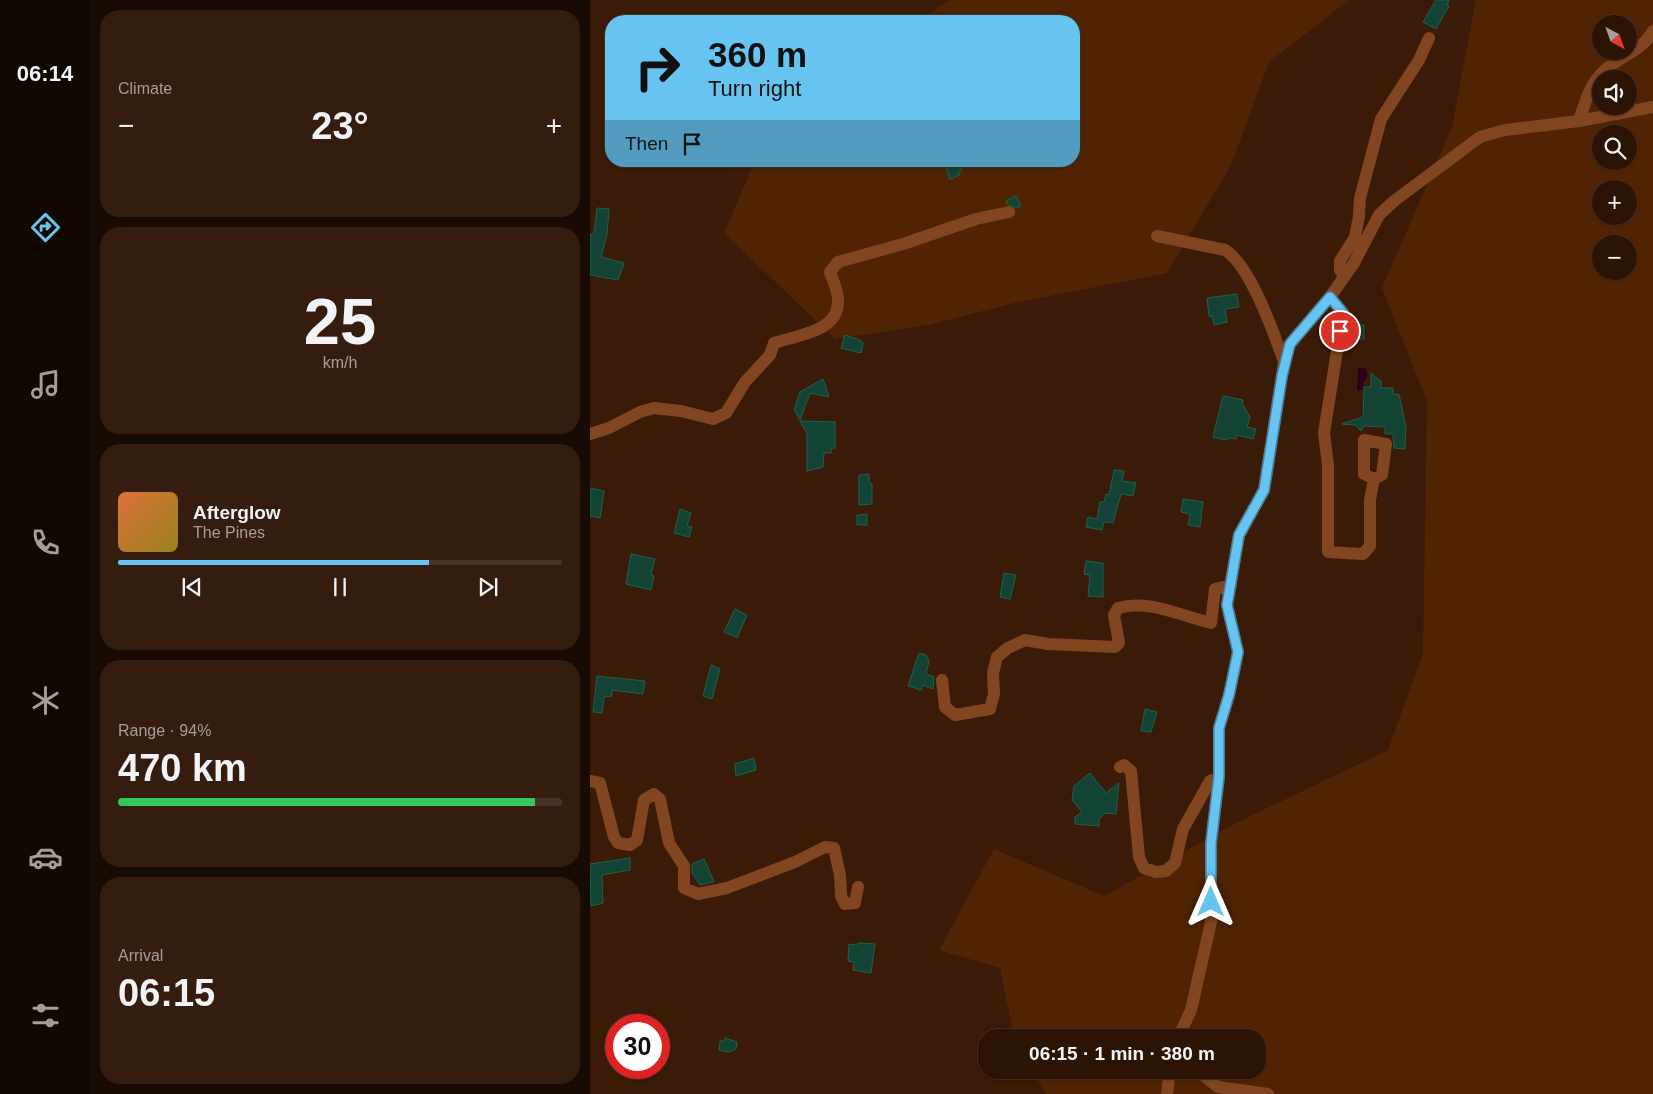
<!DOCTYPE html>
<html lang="en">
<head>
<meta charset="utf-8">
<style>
  body { margin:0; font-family:Arial,sans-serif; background:#341d0f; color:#f1f3f6; height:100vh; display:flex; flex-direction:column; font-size:19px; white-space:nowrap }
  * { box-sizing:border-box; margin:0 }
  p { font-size:16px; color:#a69e9a }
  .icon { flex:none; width:28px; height:28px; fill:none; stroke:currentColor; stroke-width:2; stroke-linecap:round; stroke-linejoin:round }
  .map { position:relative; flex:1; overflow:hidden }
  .sheet { display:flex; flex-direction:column; gap:10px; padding:10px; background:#180b03; width:500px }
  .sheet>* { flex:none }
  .guide { position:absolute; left:15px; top:15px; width:475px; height:152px; border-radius:20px; box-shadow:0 1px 4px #0004,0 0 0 1px #483327; background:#67c4f0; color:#111; overflow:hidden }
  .needle { width:32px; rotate:139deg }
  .tools { position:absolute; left:1002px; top:15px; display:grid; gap:10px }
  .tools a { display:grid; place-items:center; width:45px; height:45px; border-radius:50%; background:#2c1405; box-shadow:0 1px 4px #0004,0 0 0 1px #483327; font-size:25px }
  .speed { position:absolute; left:15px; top:1014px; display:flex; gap:10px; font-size:25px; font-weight:700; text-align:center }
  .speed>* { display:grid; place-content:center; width:65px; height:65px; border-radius:50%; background:#2c1405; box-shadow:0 1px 4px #0004,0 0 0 1px #483327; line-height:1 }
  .speed .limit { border:8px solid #d22; background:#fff; color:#111 }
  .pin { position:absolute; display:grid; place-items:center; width:42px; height:42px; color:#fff; margin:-21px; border:2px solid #fff; border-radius:50%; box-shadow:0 1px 5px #0007 }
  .me { position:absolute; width:55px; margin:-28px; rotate:0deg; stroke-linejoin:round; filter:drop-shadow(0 0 4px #0008) }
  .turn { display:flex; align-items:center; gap:18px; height:105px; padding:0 20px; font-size:22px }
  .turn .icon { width:65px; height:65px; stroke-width:2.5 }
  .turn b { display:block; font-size:35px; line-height:42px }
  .then { display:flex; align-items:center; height:48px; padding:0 20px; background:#0003; gap:10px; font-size:19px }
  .big { font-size:38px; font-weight:700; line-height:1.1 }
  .sheet .widget { flex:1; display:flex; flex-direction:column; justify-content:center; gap:8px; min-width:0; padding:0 18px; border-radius:20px; background:#341d0f }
  .sheet .dial { align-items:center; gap:0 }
  .dial b { font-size:65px; line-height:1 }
  .song { display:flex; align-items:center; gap:15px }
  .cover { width:60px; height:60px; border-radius:8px; background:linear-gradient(135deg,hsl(20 70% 55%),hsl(50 70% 35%)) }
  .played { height:5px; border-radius:2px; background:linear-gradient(90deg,#67c4f0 70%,#483327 70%) }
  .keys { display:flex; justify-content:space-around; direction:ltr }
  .heat { display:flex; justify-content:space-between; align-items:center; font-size:28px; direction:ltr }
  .charge { height:8px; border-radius:4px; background:linear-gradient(90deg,#34c759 94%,#483327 0) }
  .trip { position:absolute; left:388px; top:1029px; width:288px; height:50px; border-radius:20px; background:#2c1405; box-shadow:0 1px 4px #0004,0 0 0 1px #483327; font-weight:700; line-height:50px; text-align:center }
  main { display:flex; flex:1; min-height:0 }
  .tab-bar { display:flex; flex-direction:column; width:90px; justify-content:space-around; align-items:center; background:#120802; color:#a69e9a }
  .tab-bar .icon { width:35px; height:35px }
  .tab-bar .on { color:#67c4f0 }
  .tab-bar b { font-size:22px; color:#f1f3f6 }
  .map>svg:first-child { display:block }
</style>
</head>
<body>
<main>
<nav class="tab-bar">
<b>06:14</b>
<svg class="icon on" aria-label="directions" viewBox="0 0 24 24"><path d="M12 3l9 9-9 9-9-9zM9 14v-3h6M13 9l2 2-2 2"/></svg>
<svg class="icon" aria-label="music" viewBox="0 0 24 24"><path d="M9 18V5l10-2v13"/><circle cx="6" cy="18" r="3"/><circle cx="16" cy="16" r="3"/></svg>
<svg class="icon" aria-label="phone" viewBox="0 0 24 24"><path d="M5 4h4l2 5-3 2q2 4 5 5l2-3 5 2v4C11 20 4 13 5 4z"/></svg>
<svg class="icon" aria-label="climate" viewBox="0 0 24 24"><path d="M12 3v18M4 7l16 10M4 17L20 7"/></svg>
<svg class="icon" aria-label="car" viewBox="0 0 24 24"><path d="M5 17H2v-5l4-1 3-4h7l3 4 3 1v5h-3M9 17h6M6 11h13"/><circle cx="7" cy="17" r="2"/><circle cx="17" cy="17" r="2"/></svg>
<svg class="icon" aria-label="filters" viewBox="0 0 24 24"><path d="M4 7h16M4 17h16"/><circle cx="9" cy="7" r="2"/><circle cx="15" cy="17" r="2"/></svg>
</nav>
<section class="sheet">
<div class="widget"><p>Climate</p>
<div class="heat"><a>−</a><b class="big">23°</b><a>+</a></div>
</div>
<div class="widget dial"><b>25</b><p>km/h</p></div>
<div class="widget">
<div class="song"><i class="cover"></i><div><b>Afterglow</b><p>The Pines</p></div></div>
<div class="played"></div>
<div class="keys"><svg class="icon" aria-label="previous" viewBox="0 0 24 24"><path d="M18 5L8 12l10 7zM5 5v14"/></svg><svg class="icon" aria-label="pause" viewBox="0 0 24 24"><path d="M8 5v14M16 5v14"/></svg><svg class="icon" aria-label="next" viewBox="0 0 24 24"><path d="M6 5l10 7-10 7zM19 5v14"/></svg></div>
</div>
<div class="widget"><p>Range · 94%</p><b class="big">470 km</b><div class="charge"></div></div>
<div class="widget"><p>Arrival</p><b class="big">06:15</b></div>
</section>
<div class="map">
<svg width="1063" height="1094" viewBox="0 0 1063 1094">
  <rect width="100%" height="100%" fill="#3a1b07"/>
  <path fill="#502403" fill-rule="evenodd" d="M359,0H759L679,62L641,165L577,273L424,303L338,325L245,339L134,233L165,161H484V21H328Z
    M886,0H1063V1094H456L442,1070H666V1038L424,1037L410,968L349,950L404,849L514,896L648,822L798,750L833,653L837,401L792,288L862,127ZM1011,24H1039V51H1011ZM1011,79H1039V106H1011ZM1011,134H1039V161H1011ZM1011,189H1039V216H1011ZM1011,244H1039V271H1011Z"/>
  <path fill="#2d0019" d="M771,368L776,369L778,376L773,384V390L767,391L768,369Z"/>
  <path fill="#124335" stroke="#1b624e" d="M846,0H859L857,5L859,6L846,29L833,22Z
    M354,161H369L372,170L368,172L370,175L360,179Z
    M426,196L431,206L426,208L417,204L416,201Z
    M7,208L19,209L17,235L11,257L34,263L28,280L0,275V235L4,233Z
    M647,294L649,307L635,309L637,322L624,325L622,316H619L617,298Z
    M764,325H774V339H764Z
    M255,335L270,340L273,343L271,353L251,348Z
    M781,373L791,381V388H803V394H809L816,427L815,449L804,448L803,434H795V427L774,426L771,431L765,425L752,424L773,417L774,387H781Z
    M233,379L239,397L220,393L210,420L204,410L210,392Z
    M633,396L653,400L652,403L660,417L657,427L666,429L663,439L647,435L646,439L640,438L635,440L623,437Z
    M210,421L245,422V448H241V453H234L233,467L217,471V433Z
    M524,470L534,471L532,481L546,483L543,496L531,494L523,523L514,522L512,530L496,527L498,517L507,519L510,502H514L516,494L519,495Z
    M279,474V482L282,484V504L269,505V475Z
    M0,488L14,491L10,518L0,516Z
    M593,499L613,502L610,527L598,525L600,514L591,512Z
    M90,509L101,513L97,526L102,527L99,537L84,533Z
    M277,514V525H267V515Z
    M41,554L65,559L61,575L64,576L61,590L36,584Z
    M496,561L513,563V597L498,596L500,575L494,574Z
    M414,573L426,575L420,599L410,597Z
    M145,609L157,615L147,638L134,632Z
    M329,653L336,655L339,661L336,674L344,677L343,689L333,685L331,690L318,686Z
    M121,665L130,669L122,699L113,696Z
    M7,676L55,681L53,694L22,690V696L14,697L12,713L3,712Z
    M555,709L567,712L561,732L551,731Z
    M164,758L166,770L146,776L145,764Z
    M500,773L516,793L529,783L526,814L515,813L509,819V826L485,824V817L492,812L482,800L484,786Z
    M40,858V870L12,875L13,903L1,906L0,864Z
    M114,859L124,882L110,885L102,873V864Z
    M268,943L285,944L281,973L263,970L264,962L258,961L259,944L267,945Z
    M135,1038L147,1042L146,1049L139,1052L129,1050L130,1041H135Z"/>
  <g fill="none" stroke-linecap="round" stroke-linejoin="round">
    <path stroke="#814620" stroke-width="12" d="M989,121C995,102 1000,83 1015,70C1032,55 1052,51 1063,31
      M567,236L635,250C660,265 684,333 694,362
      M754,276L750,270V261L765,237L769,216L770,198L791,119L829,60L839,38
      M740,297L753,313L734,433L738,465V552L773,554L780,546V500L784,479L792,475L796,444L774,440V474L784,479
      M0,434L19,428L50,412L64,408L91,411L123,419L136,413L155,382L180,355L184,343C207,335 248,332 248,302C249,293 243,281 240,272L248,262L313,244L386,219L419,212
      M352,680L355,707L365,715L400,709L404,694L403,673L407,657L418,648L435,640L458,644L525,647L529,643L524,615L528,608C560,599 591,616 621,623L625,589L641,585
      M530,767L534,765L541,771L549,857L554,868L566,872L576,871L585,863L593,829L620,781L629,777
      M0,781L10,783L24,837L28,843L40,845L47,840L54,800L64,794L70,799L79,843L94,866V888L108,894L137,888L205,862L235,847L244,848L250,875L251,896L255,904L265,903L268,887
      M588,1038L601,1010L621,922V843L629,777V728L639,695L648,652L637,605L649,535L674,490L694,362L700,344L740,297L764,263L789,215L804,201L890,137L915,130L989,121L1063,107
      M607,1070L628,1087L678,1094
      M577,1094L580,1070"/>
  </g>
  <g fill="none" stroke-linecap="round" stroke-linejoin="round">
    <defs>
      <path id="route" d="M621,902V843L629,776V728L639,695L648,652L637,605L649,535L674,490L692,376L700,344L740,297L753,313L750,331"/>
    </defs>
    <use href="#route" stroke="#437f9c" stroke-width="12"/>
    <use href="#route" stroke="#67c4f0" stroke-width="9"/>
  </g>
</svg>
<div class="tools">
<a><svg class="needle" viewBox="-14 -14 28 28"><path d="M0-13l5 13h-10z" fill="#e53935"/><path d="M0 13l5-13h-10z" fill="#a69e9a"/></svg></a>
<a><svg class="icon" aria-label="sound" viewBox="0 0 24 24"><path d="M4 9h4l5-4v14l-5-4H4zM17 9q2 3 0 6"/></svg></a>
<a><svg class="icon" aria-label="search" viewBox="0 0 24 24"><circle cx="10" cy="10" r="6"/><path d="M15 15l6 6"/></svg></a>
<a>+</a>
<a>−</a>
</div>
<div class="speed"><div class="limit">30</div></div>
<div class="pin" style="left:750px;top:331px;background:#d93025"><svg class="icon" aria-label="arrive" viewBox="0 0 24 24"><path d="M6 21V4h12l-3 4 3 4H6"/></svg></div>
<svg class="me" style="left:621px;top:902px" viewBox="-20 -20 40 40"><path d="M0-17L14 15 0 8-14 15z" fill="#67c4f0" stroke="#fff" stroke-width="4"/></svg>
<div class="trip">06:15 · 1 min · 380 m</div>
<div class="guide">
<div class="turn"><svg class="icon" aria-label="right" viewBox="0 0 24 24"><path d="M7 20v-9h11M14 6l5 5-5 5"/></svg><div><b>360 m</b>Turn right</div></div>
<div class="then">Then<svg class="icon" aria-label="arrive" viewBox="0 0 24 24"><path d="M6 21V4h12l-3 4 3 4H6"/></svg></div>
</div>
</div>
</main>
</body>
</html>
